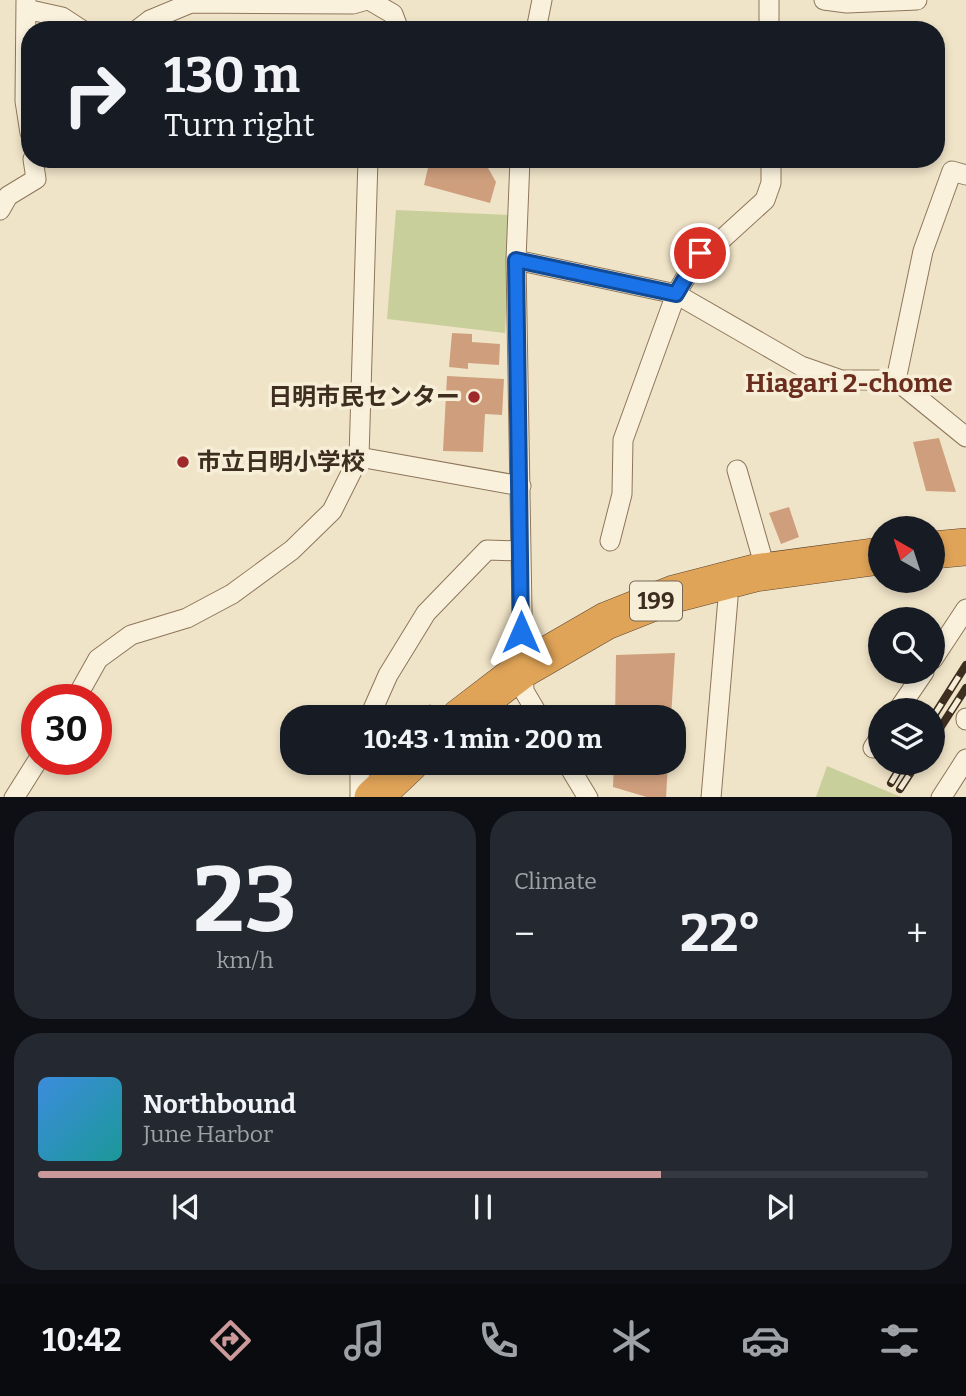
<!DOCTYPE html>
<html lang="en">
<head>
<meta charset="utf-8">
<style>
  body { margin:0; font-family:Bitter,"Noto Sans JP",serif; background:#242831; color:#f1f3f6; height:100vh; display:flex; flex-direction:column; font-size:26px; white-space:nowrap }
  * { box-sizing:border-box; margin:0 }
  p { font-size:23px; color:#9ea1a6 }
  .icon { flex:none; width:38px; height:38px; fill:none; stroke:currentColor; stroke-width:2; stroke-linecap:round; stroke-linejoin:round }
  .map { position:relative; height:797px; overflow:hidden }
  .details { display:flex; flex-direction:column; gap:14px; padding:14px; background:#0d0f14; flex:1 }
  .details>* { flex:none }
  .hud { position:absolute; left:21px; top:21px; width:924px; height:147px; border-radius:28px; box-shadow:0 4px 10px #0003; background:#171b24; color:#f1f3f6; overflow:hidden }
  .needle { width:46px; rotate:321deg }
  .buttons { position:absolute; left:868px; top:516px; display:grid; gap:14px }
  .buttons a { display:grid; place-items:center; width:77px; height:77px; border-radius:50%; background:#171b24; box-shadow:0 4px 10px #0003; font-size:35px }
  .speed { position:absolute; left:21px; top:684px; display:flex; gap:14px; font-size:35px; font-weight:700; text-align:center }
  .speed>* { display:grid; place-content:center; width:91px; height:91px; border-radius:50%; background:#171b24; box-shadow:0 4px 10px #0003; line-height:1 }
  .speed .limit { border:10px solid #d22; background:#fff; color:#111 }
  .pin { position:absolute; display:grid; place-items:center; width:60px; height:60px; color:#fff; margin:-30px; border:4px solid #fff; border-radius:50%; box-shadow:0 2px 7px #0007 }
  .me { position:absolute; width:77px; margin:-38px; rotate:0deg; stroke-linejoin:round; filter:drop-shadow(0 0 5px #0008) }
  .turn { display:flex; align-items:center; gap:24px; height:147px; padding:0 28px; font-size:32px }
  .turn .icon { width:91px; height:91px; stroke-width:2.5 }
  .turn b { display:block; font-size:49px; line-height:60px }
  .big { font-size:52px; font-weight:700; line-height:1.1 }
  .details .widget { flex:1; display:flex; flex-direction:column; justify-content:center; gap:10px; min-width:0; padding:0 24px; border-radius:28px; background:#242831 }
  .details .dial { align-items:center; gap:0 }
  .dial b { font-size:91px; line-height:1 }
  .song { display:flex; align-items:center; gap:21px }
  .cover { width:84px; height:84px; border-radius:10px; background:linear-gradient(135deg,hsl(210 70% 55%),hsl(180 70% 35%)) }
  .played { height:7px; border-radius:4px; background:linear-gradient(90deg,#cc999b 70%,#363941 70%) }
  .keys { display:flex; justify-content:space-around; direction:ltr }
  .heat { display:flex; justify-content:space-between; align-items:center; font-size:38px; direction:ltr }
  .details .tiles { flex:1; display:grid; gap:14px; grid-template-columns:1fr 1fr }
  .widget:last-child { grid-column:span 2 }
  .trip { position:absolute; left:280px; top:705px; width:406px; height:70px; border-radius:28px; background:#171b24; box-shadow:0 4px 10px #0003; font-weight:700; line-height:70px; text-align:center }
  .tab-bar { display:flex; height:112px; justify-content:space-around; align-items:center; background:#090b0e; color:#9ea1a6 }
  .tab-bar .icon { width:49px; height:49px }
  .tab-bar .current { color:#cc999b }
  .tab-bar b { font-size:32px; color:#f1f3f6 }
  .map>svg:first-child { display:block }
</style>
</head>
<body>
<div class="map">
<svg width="966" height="798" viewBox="0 0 966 798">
  <rect width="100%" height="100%" fill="#f0e4c8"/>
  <path fill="#c9cf9b" d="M396,210L512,215L505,333L387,319Z
    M827,766L901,797H816Z"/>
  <path fill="#cf9f7d" d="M430,159H483L496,182L490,203L424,185Z
    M452,333L472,334V342L500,344L499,365L468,363V369L449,367Z
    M447,376L504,379L502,415L485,414L483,452L443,451Z
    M939,438L956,492L926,491L913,442Z
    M789,507L799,537L781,544L769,513Z
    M675,653L671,718H615L616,655Z
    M430,704L440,712L434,718H415Z
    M614,763H668L666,798H650L613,787Z"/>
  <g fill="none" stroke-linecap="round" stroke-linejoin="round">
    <defs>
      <path id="street" d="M26,0L25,101L30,133
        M369,0L393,14L399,30
        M769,0V30
        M824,0L847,3L917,0
        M26,9L62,17L82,30
        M137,30L150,20L191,3L353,4L367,0
        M536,30L542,0
        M520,159L516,260L523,669L524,691L540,718
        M0,210L8,196L36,179L33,159
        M516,260L676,294L801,366L841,380H896L966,437
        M896,380L923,251L952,171L966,175
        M359,457L368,159
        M737,470L766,571
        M610,541L622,494L623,440L676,294L700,253L720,241L765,200L771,183V159
        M933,659L966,609
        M75,700L98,659L131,635L187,618L232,594L292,550L332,511L359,457L521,486
        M898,710L924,672
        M369,718L388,675L426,613L487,550L521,551
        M966,718V720
        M873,748L880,737
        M567,763L588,798
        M14,798L38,760
        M360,798V763
        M711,798L728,598
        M941,798L966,759"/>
      <path id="highway" d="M933,550L966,547
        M459,718L523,669L606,621L674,594L755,573L880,556
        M373,798L410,763"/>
    </defs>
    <use href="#street" stroke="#8d765c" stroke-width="21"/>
    <use href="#highway" stroke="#5b4430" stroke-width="38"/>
    <use href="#street" stroke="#faf1dc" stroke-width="19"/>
    <use href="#highway" stroke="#e0a458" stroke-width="37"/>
    <defs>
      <path id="rail" d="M933,717L966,665
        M933,739L966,688
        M891,783L903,763
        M900,789L917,763"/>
    </defs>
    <use href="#rail" stroke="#3d2e20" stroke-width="8"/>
    <use href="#rail" stroke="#f7eed8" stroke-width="5" stroke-dasharray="16" stroke-linecap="butt"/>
  </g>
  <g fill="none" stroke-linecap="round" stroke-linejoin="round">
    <defs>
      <path id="route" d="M521,632L516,260L676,294L700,253"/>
    </defs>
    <use href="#route" stroke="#114b97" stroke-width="18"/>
    <use href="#route" stroke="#1a73e8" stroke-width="12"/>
  </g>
  <g fill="#9e2a2b" stroke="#f7eed8" stroke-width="2.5">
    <circle cx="474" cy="397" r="7"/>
    <circle cx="183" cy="462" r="7"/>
  </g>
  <g text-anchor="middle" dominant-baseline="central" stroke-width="7" stroke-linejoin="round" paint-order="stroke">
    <rect fill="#f7eed8" stroke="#756857" stroke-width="2" x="630" y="581.5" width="52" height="39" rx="5"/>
    <g font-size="23" font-weight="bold" fill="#3d2e20">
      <text x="656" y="601">199</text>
    </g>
    <g font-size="24" font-weight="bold" fill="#3d2e20" stroke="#f7eed8" text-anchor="end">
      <text x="460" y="397">日明市民センター</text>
      <text x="197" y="462" text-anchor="start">市立日明小学校</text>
    </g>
    <g font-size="26" font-weight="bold" fill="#6b2e1e" stroke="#f7eed8">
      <text x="849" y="383">Hiagari 2-chome</text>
    </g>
  </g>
</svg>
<div class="buttons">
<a><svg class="needle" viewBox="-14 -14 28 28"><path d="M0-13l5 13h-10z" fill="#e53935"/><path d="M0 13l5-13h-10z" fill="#9ea1a6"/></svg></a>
<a><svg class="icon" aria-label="search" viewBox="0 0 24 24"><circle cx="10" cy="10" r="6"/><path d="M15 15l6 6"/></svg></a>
<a><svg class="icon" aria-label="layers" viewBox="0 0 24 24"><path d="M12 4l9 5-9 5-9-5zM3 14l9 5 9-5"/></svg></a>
</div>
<div class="speed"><div class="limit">30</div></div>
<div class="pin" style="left:700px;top:253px;background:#d93025"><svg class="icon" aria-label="arrive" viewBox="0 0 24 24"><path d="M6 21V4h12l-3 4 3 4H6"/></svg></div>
<svg class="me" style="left:521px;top:632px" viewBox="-20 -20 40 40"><path d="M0-17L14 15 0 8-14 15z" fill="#1a73e8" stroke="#fff" stroke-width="4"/></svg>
<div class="trip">10:43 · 1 min · 200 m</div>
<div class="hud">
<div class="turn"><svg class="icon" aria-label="right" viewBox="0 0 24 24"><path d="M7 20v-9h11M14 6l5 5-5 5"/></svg><div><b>130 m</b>Turn right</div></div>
</div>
</div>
<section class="details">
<div class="tiles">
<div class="widget dial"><b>23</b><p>km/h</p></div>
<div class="widget"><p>Climate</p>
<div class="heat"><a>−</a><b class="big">22°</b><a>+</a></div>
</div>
<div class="widget">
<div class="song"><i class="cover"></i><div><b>Northbound</b><p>June Harbor</p></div></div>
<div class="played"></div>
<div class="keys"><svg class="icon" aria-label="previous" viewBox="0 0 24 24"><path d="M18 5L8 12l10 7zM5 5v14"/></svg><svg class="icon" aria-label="pause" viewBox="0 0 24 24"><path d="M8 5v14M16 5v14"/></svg><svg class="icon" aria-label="next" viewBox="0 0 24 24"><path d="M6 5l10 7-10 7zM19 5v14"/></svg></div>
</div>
</div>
</section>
<nav class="tab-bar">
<b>10:42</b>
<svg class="icon current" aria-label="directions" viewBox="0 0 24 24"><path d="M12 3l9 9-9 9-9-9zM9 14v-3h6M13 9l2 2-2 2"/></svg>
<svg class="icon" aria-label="music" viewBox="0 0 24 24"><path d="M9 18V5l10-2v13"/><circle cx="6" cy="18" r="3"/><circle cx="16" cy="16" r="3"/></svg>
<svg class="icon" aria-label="phone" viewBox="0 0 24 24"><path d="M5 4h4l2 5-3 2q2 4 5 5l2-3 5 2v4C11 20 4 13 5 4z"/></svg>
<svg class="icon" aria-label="climate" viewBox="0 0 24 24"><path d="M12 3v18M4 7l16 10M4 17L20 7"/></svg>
<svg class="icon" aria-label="car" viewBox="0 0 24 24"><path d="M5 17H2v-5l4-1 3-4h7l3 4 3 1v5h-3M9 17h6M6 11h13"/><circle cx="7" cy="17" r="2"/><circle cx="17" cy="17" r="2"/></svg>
<svg class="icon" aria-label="filters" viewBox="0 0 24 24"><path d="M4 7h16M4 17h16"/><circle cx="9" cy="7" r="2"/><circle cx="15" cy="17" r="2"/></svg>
</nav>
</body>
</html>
